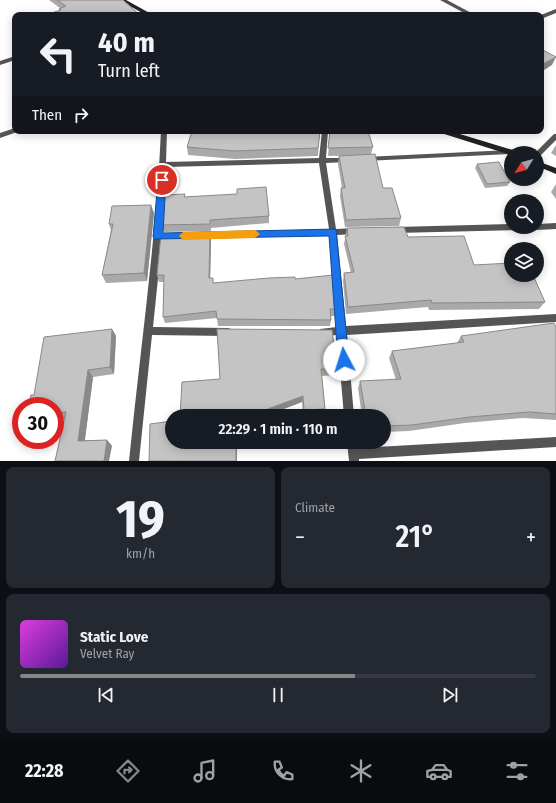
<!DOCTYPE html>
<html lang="en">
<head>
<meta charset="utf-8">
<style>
  body { margin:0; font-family:"Fira Sans Condensed",sans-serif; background:#242831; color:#f1f3f6; height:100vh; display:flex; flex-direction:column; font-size:15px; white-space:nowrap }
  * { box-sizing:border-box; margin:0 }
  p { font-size:13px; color:#9ea1a6 }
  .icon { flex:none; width:22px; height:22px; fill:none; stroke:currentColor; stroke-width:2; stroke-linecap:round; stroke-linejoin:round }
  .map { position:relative; height:461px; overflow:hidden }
  .details { display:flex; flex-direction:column; gap:6px; padding:6px; background:#0d0f14; flex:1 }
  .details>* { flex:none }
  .guide { position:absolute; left:12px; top:12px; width:532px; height:122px; border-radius:8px; box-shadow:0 2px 10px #0003; background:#171b24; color:#f1f3f6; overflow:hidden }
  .needle { width:26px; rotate:233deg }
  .controls { position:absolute; left:504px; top:146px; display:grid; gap:8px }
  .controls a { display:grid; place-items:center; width:40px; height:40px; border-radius:50%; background:#171b24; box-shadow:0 2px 10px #0003; font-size:20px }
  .speed { position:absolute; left:12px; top:397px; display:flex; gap:8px; font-size:20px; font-weight:700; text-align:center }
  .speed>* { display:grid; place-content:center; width:52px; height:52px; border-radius:50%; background:#171b24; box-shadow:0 2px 10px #0003; line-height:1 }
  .speed .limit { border:6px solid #d22; background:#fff; color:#111 }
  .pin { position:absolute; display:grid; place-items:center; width:34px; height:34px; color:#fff; margin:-17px; border:2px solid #fff; border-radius:50%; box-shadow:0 1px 4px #0007 }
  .me { position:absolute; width:44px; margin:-22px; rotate:355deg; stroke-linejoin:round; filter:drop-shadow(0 0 3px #0008) }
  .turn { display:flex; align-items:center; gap:14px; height:84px; padding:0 20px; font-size:18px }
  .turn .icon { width:52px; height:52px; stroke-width:2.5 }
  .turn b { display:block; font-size:28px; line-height:34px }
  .then { display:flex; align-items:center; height:38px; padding:0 20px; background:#0003; gap:8px; font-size:15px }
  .big { font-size:30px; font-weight:600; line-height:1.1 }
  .details .card { flex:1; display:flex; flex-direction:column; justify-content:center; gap:6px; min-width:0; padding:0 14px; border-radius:8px; background:#242831 }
  .details .dial { align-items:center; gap:0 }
  .dial b { font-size:52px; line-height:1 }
  .song { display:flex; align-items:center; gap:12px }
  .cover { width:48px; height:48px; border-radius:6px; background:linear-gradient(135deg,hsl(300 70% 55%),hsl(270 70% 35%)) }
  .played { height:4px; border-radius:2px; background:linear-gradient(90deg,#858687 65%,#363941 65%) }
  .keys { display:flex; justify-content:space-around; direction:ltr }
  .heat { display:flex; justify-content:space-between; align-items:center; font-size:22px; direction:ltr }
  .details .tiles { flex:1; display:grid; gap:6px; grid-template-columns:1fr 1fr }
  .card:last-child { grid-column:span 2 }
  .trip { position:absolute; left:165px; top:409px; width:226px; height:40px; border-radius:20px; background:#171b24; box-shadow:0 2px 10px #0003; font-weight:600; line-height:40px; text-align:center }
  .tab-bar { display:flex; height:64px; justify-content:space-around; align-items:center; background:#090b0e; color:#9ea1a6 }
  .tab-bar .icon { width:28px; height:28px }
  .tab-bar .current { color:#858687 }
  .tab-bar b { font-size:18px; color:#f1f3f6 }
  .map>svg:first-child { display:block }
</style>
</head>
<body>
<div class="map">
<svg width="556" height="461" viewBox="0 0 556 461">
  <rect width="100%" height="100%" fill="#fff"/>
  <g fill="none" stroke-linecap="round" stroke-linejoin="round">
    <path fill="#555" fill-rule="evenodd" d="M440,0H447L475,15H468Z
      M556,9V13L541,19V15Z
      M15,56V60L0,65V61Z
      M15,128V131L17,132L0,138V133Z
      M161,131H167L166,162L319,158L322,131H328L326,158H347L351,160L347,162L326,163L336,229L356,228L359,229L360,231L359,233L356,234L337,235L346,326L556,314V322L347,335L354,416H344L337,335L323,336L320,335L318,332L320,329L337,327L329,235L200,239L197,238L196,236L197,234L200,233L329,229L319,163L166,167L162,234H175L176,236L175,238L162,240L153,327L228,328L231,329L233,332L231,335L228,336L152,335L139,461H129C140,351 156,242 161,131Z
      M554,134H556V140L539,157H537V153H535Z
      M512,150L515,152L511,153V154L365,161L361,159L365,157Z
      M556,223V229L537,230L534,229L533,227H537V224Z
      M511,224V227H525L524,229L521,230L396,233L393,232L392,230L393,228L396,227Z
      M556,437V447L359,459V461H349L347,442H357L358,448Z"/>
    <path fill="#222" fill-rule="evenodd" d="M119,0H126L153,15H146Z
      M440,131H450L516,151L517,153H511V155L441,133Z
      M537,161L556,168V174L537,166Z"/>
  </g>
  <path fill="#a9a9a9" d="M49,0H123L60,11L59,9L60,8Z
    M320,131L318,156L235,159L188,155L187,147Z
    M330,131L373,147L371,154L383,188L401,218L399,226L345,227L340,196L341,188H342L338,164L339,156L367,155L328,156Z
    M556,145V156L551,153Z
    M477,164L510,182L507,186L485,188L475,168Z
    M556,184V199L551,192Z
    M185,197L269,216V223L211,228V231L164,232L161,225Z
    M154,213L147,281L106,283L102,275L111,230L109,224Z
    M347,228L408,237L474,265L545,302L539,309L429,310L428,307L346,314L343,281L344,273H351L344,244Z
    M210,232L211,240L210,278L214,283L295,279L336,309L334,316H331V320L330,326H218L217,318L165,323L163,317L164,282H159L157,275Z
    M556,327V420L523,418L465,423L409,431L384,432V416H362L358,388L360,381L396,380L389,358L392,351L457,343L461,336Z
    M112,329L116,336L114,374L93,377L85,440H107L112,446L55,461L65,419L55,420V406L34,395Z
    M217,329L337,369L335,375L322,376L325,409L324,415L303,416L302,402L265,416H180L220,379Z"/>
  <path fill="#898989" d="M556,57L552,65L541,72V65Z
    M151,205L154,213L147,281L144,273Z
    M210,232L211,240L210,285L209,278Z
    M112,329L116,336L114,374L110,367Z
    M88,370L93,377L84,446L78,441Z
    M303,396L302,402L265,416H249Z
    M107,440L112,446L109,461H104Z
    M236,442H237V461H236Z"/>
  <path fill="#c4c4c4" stroke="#898989" d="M57,0H123L140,15H45L61,10L59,9L66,6Z
    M149,13L151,15H143Z
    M541,49L556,57L541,65Z
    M192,131H320L318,148L234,151L187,147Z
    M330,131H368L373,147L328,148Z
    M375,154L383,188H392L401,218L346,220L341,188H345L339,156Z
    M499,162L510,182L487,184L477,164Z
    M266,187L269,216L210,220V224L161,225L163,195L185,194L184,197L237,194V189Z
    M151,205L144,273L102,275L113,224H109L112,206Z
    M404,227L408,237L464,236L474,265L511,263V275H533L545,302L432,303L431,300L348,307L344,273L354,272L345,236H348L347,228Z
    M210,232L209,278H213V283L269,278L295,277V279L333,275L336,309H330L331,320L217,319L216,311L163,317L164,275H157L161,234Z
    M554,323L556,327V414L529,412L470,417L412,425L384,426V416H366L360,381L401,379L392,351L464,342L461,336Z
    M112,329L110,367L88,370L78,441L107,440L104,461H55L66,412L55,413V406H29L31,395H34L44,337Z
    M217,329L332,330L337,369H321L325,409L304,410L303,396L249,416H180L182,382L220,379Z
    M172,421V442H236V461H149L150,424Z"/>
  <path fill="#1a73e8" stroke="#114b97" d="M162,177L166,180L163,233L336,229L349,360L348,364L344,365L340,364L338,360L329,236L155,239L153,237L158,180Z"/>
  <path fill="#f59e0b" d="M255,230L260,234L255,238L183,240L179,236L183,232Z"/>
</svg>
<div class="controls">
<a><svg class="needle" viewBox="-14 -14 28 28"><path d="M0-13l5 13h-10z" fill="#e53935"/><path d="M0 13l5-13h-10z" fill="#9ea1a6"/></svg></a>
<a><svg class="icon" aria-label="search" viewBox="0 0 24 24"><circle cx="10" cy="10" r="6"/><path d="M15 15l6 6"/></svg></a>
<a><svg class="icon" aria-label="layers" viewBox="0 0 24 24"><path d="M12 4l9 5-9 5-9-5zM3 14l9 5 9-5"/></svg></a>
</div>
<div class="speed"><div class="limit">30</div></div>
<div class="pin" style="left:162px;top:180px;background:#d93025"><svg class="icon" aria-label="arrive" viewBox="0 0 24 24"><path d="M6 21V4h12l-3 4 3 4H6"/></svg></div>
<svg class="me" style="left:344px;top:360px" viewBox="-20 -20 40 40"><circle r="19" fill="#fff"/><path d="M0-13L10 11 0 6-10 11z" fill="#1a73e8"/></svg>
<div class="trip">22:29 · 1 min · 110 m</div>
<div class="guide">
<div class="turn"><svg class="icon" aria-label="left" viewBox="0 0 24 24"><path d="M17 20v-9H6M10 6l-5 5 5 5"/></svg><div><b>40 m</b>Turn left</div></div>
<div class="then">Then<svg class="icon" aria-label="right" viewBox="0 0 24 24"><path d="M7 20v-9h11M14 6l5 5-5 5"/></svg></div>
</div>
</div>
<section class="details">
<div class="tiles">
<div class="card dial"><b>19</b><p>km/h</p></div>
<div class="card"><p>Climate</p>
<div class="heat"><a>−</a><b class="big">21°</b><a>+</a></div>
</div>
<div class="card">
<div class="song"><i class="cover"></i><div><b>Static Love</b><p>Velvet Ray</p></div></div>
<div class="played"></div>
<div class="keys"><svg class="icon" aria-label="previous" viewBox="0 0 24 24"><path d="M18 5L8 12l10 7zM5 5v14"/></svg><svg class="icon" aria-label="pause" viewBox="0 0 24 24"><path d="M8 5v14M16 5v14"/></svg><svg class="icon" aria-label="next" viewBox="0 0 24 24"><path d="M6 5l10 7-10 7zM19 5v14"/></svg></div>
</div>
</div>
</section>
<nav class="tab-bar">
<b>22:28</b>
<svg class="icon current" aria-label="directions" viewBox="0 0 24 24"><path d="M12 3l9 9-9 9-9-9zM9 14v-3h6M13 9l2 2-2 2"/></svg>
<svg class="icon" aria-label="music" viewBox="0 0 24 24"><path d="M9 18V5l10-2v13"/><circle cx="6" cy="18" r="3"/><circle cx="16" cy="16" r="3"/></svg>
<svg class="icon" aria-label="phone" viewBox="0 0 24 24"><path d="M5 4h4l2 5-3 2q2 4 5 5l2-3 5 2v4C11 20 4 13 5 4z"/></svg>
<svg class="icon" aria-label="climate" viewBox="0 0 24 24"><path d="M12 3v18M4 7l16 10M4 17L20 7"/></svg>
<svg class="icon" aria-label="car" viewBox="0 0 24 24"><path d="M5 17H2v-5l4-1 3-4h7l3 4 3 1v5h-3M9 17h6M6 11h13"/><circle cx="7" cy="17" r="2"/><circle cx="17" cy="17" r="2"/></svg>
<svg class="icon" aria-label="filters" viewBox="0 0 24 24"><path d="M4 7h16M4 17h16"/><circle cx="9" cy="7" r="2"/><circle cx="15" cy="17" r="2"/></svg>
</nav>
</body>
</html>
